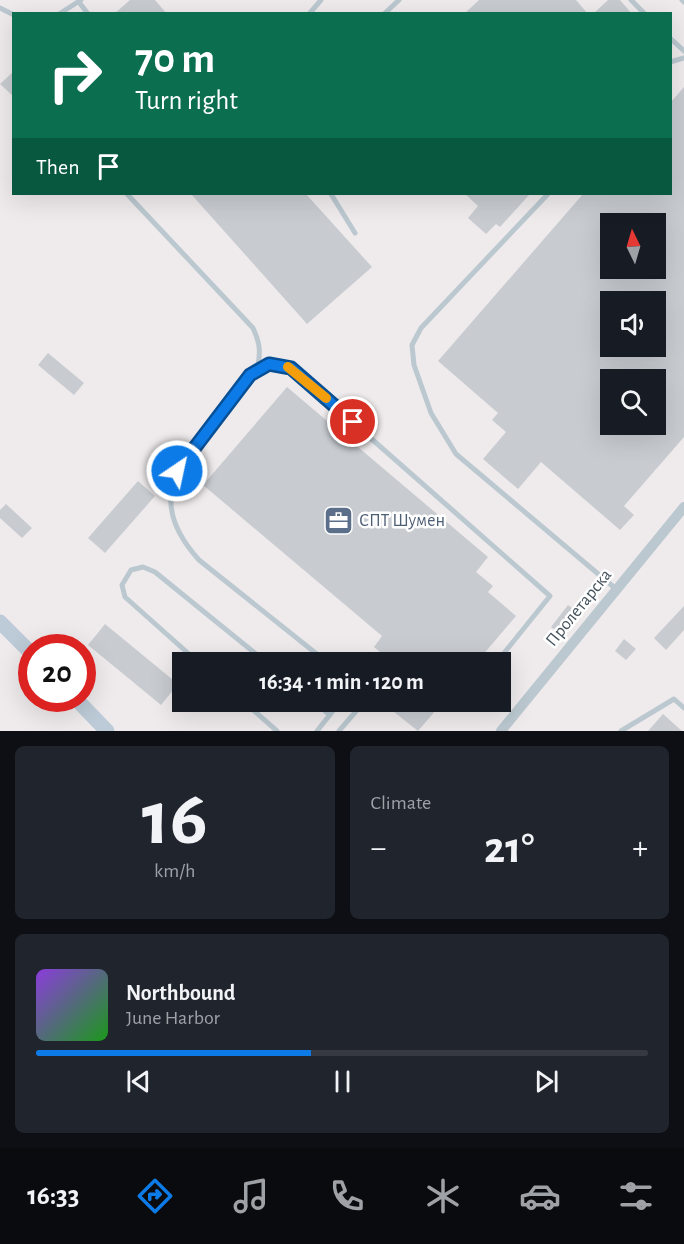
<!DOCTYPE html>
<html lang="en">
<head>
<meta charset="utf-8">
<style>
  body { margin:0; font-family:"Alegreya Sans",sans-serif; background:#20242c; color:#f1f3f6; height:100vh; display:flex; flex-direction:column; font-size:22px; white-space:nowrap }
  * { box-sizing:border-box; margin:0 }
  p { font-size:20px; color:#9ea1a6 }
  .icon { flex:none; width:33px; height:33px; fill:none; stroke:currentColor; stroke-width:2; stroke-linecap:round; stroke-linejoin:round }
  .map { position:relative; height:731px; overflow:hidden }
  .details { display:flex; flex-direction:column; gap:15px; padding:15px; background:#0d0f14; flex:1 }
  .details>* { flex:none }
  .top-card { position:absolute; left:12px; top:12px; width:660px; height:183px; border-radius:0px; box-shadow:0 6px 24px #0002; background:#0b6e4f; color:#fff; overflow:hidden }
  .needle { width:39px; rotate:355deg }
  .tools { position:absolute; left:600px; top:213px; display:grid; gap:12px }
  .tools a { display:grid; place-items:center; width:66px; height:66px; border-radius:0px; background:#171b24; box-shadow:0 6px 24px #0002; font-size:30px }
  .speed { position:absolute; left:18px; top:634px; display:flex; gap:12px; font-size:30px; font-weight:700; text-align:center }
  .speed>* { display:grid; place-content:center; width:78px; height:78px; border-radius:50%; background:#171b24; box-shadow:0 6px 24px #0002; line-height:1 }
  .speed .limit { border:9px solid #d22; background:#fff; color:#111 }
  .pin { position:absolute; display:grid; place-items:center; width:51px; height:51px; color:#fff; margin:-26px; border:3px solid #fff; border-radius:50%; box-shadow:0 2px 6px #0007 }
  .me { position:absolute; width:66px; margin:-33px; rotate:34deg; stroke-linejoin:round; filter:drop-shadow(0 0 4px #0008) }
  .turn { display:flex; align-items:center; gap:21px; height:126px; padding:0 24px; font-size:27px }
  .turn .icon { width:78px; height:78px; stroke-width:2.5 }
  .turn b { display:block; font-size:42px; line-height:51px }
  .then { display:flex; align-items:center; height:57px; padding:0 24px; background:#0003; gap:12px; font-size:22px }
  .big { font-size:45px; font-weight:600; line-height:1.1 }
  .details .card { flex:1; display:flex; flex-direction:column; justify-content:center; gap:9px; min-width:0; padding:0 21px; border-radius:9px; background:#20242c }
  .details .dial { align-items:center; gap:0 }
  .dial b { font-size:78px; line-height:1 }
  .song { display:flex; align-items:center; gap:18px }
  .cover { width:72px; height:72px; border-radius:9px; background:linear-gradient(135deg,hsl(270 70% 55%),hsl(120 70% 35%)) }
  .played { height:6px; border-radius:3px; background:linear-gradient(90deg,#0d7be7 45%,#363941 45%) }
  .keys { display:flex; justify-content:space-around; direction:ltr }
  .heat { display:flex; justify-content:space-between; align-items:center; font-size:33px; direction:ltr }
  .details .tiles { flex:1; display:grid; gap:15px; grid-template-columns:1fr 1fr }
  .card:last-child { grid-column:span 2 }
  .trip { position:absolute; left:172px; top:652px; width:339px; height:60px; border-radius:0px; background:#171b24; box-shadow:0 6px 24px #0002; font-weight:600; line-height:60px; text-align:center }
  .dock { display:flex; height:96px; justify-content:space-around; align-items:center; background:#090b0e; color:#9ea1a6 }
  .dock .icon { width:42px; height:42px }
  .dock .active { color:#0d7be7 }
  .dock b { font-size:27px; color:#f1f3f6 }
  .map>svg:first-child { display:block }
</style>
</head>
<body>
<div class="map">
<svg width="684" height="731" viewBox="0 0 684 731">
  <rect width="100%" height="100%" fill="#efebec"/>
  <path fill="#c8ccd1" fill-rule="evenodd" d="M130,0H155L167,14H114Z
    M479,0H576L588,14H464Z
    M608,0H620L632,14H593Z
    M14,71V97L0,84Z
    M684,87V437L624,506L634,515L620,530L541,462L518,489L483,459L506,432L492,420L498,413L438,361L583,194H670V103ZM610,224H656V268H610ZM610,302H656V346H610ZM610,380H656V424H610Z
    M191,194H306L372,267L307,324Z
    M465,194H530L500,227L496,224L486,234L468,218L478,206Z
    M48,353L84,383L74,395L38,365Z
    M287,387L488,557L476,572L493,586L488,592L516,616L476,663H393L374,647L382,636L203,485Z
    M138,481L155,496L105,553L88,538Z
    M6,504L32,528L22,538L0,518V510Z
    M568,605L578,612L561,634L551,627Z
    M684,606V630L666,650L654,638Z
    M105,624L178,684L161,705L88,645Z
    M624,639L636,649L626,660L615,651Z
    M394,702H443L418,731L389,708Z
    M663,714L682,731H648Z"/>
  <g fill="none" stroke-linecap="round" stroke-linejoin="round">
    <path stroke="#bbc8d0" stroke-width="5" d="M631,0L645,14
      M682,0L684,2
      M79,2L88,14
      M0,8L14,15
      M59,14L81,0
      M309,14L321,0
      M384,14L399,0
      M670,38L684,51
      M670,62L684,58
      M127,194L253,328C259,341 261,350 258,364C241,387 223,408 206,430C168,478 154,510 199,560L328,663
      M331,194L355,233
      M548,194L421,328L412,345L414,365L431,413L456,454L616,589
      M254,372L269,364L291,368L550,596L496,663
      M199,663L125,597L122,585L131,570L143,567L155,572L267,663
      M244,702L277,731
      M314,702L330,715
      M317,731L340,702
      M339,731L364,702
      M621,731L674,699L684,708"/>
    <path stroke="#bbc8d0" stroke-width="10" d="M501,731L684,507"/>
    <path stroke="#bccbd7" stroke-width="15" d="M0,622L32,654
      M76,699L107,731"/>
  </g>
  <g fill="none" stroke-linecap="round" stroke-linejoin="round">
    <defs>
      <path id="route" d="M177,471L250,375L269,364L291,368L353,422"/>
    </defs>
    <use href="#route" stroke="#085096" stroke-width="15"/>
    <use href="#route" stroke="#0d7be7" stroke-width="10"/>
    <path stroke="#f59e0b" stroke-width="10" d="M288,367L326,398"/>
  </g>
  <defs>
    <symbol id="office-square" viewBox="-11 -11 22 22"><rect x="-9" y="-9" width="18" height="18" rx="4" fill="#5c6f8a" stroke="#fff"/><path d="M-6-3h4V-5.5h4V-3h4V5H-6ZM-1-4.5V-3h2v-1.5ZM-6 0V1H6V0Z" fill="#fff"/></symbol>
  </defs>
  <g fill-rule="evenodd">
    <use href="#office-square" x="322" y="504" width="33" height="33"/>
  </g>
  <g text-anchor="middle" dominant-baseline="central" stroke-width="5" stroke-linejoin="round" paint-order="stroke">
    <g font-size="18" fill="#4e5e75" stroke="#fff" text-anchor="start">
      <text x="359" y="521">СПТ Шумен</text>
    </g>
    <g font-size="18" fill="#43515a" stroke="#fff">
      <text transform="translate(579 608) rotate(-51)">Пролетарска</text>
    </g>
  </g>
</svg>
<div class="tools">
<a><svg class="needle" viewBox="-14 -14 28 28"><path d="M0-13l5 13h-10z" fill="#e53935"/><path d="M0 13l5-13h-10z" fill="#9ea1a6"/></svg></a>
<a><svg class="icon" aria-label="sound" viewBox="0 0 24 24"><path d="M4 9h4l5-4v14l-5-4H4zM17 9q2 3 0 6"/></svg></a>
<a><svg class="icon" aria-label="search" viewBox="0 0 24 24"><circle cx="10" cy="10" r="6"/><path d="M15 15l6 6"/></svg></a>
</div>
<div class="speed"><div class="limit">20</div></div>
<div class="pin" style="left:353px;top:422px;background:#d93025"><svg class="icon" aria-label="arrive" viewBox="0 0 24 24"><path d="M6 21V4h12l-3 4 3 4H6"/></svg></div>
<svg class="me" style="left:177px;top:471px" viewBox="-20 -20 40 40"><circle r="17" fill="#0d7be7" stroke="#fff" stroke-width="3"/><path d="M0-11L8 9 0 5-8 9z" fill="#fff"/></svg>
<div class="trip">16:34 · 1 min · 120 m</div>
<div class="top-card">
<div class="turn"><svg class="icon" aria-label="right" viewBox="0 0 24 24"><path d="M7 20v-9h11M14 6l5 5-5 5"/></svg><div><b>70 m</b>Turn right</div></div>
<div class="then">Then<svg class="icon" aria-label="arrive" viewBox="0 0 24 24"><path d="M6 21V4h12l-3 4 3 4H6"/></svg></div>
</div>
</div>
<section class="details">
<div class="tiles">
<div class="card dial"><b>16</b><p>km/h</p></div>
<div class="card"><p>Climate</p>
<div class="heat"><a>−</a><b class="big">21°</b><a>+</a></div>
</div>
<div class="card">
<div class="song"><i class="cover"></i><div><b>Northbound</b><p>June Harbor</p></div></div>
<div class="played"></div>
<div class="keys"><svg class="icon" aria-label="previous" viewBox="0 0 24 24"><path d="M18 5L8 12l10 7zM5 5v14"/></svg><svg class="icon" aria-label="pause" viewBox="0 0 24 24"><path d="M8 5v14M16 5v14"/></svg><svg class="icon" aria-label="next" viewBox="0 0 24 24"><path d="M6 5l10 7-10 7zM19 5v14"/></svg></div>
</div>
</div>
</section>
<nav class="dock">
<b>16:33</b>
<svg class="icon active" aria-label="directions" viewBox="0 0 24 24"><path d="M12 3l9 9-9 9-9-9zM9 14v-3h6M13 9l2 2-2 2"/></svg>
<svg class="icon" aria-label="music" viewBox="0 0 24 24"><path d="M9 18V5l10-2v13"/><circle cx="6" cy="18" r="3"/><circle cx="16" cy="16" r="3"/></svg>
<svg class="icon" aria-label="phone" viewBox="0 0 24 24"><path d="M5 4h4l2 5-3 2q2 4 5 5l2-3 5 2v4C11 20 4 13 5 4z"/></svg>
<svg class="icon" aria-label="climate" viewBox="0 0 24 24"><path d="M12 3v18M4 7l16 10M4 17L20 7"/></svg>
<svg class="icon" aria-label="car" viewBox="0 0 24 24"><path d="M5 17H2v-5l4-1 3-4h7l3 4 3 1v5h-3M9 17h6M6 11h13"/><circle cx="7" cy="17" r="2"/><circle cx="17" cy="17" r="2"/></svg>
<svg class="icon" aria-label="filters" viewBox="0 0 24 24"><path d="M4 7h16M4 17h16"/><circle cx="9" cy="7" r="2"/><circle cx="15" cy="17" r="2"/></svg>
</nav>
</body>
</html>
